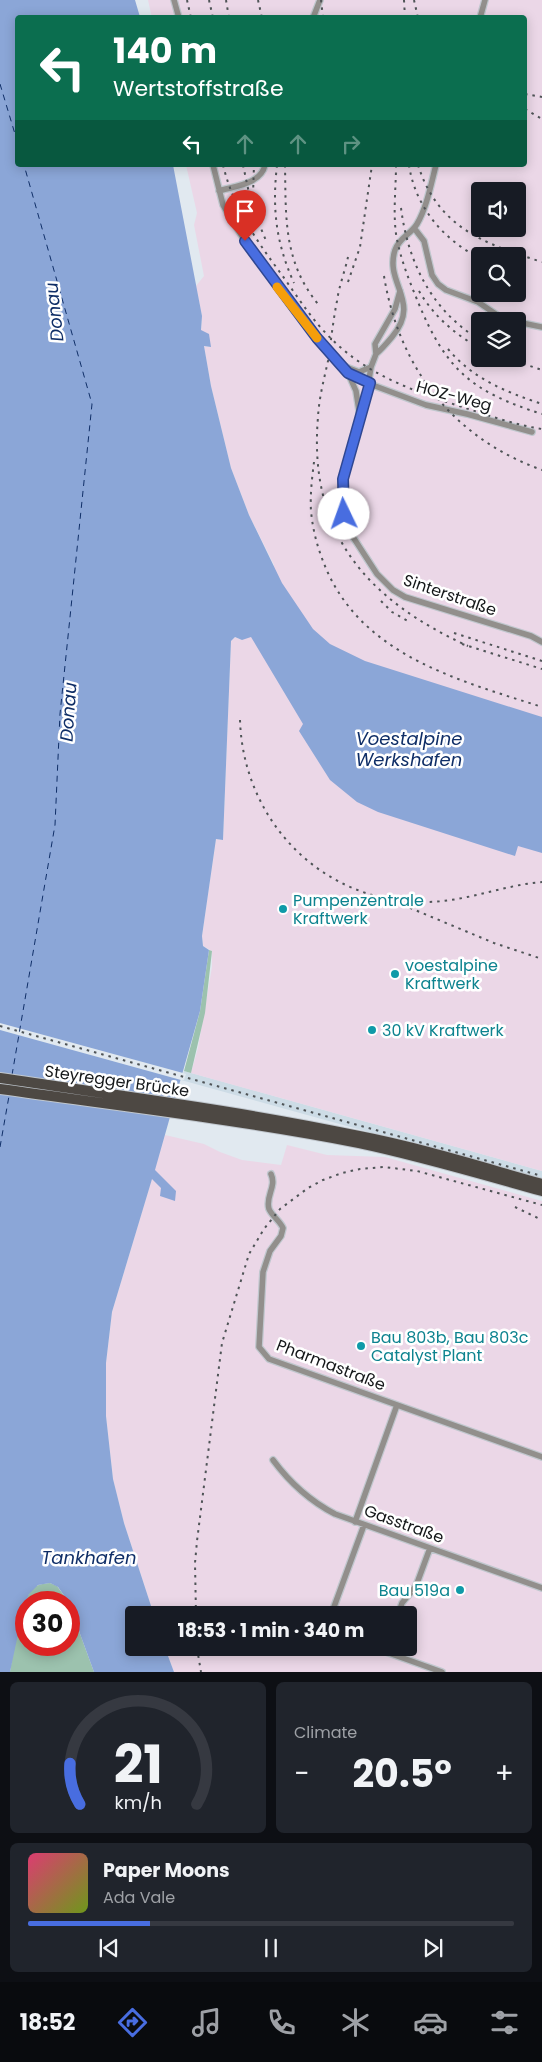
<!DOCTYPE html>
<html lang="en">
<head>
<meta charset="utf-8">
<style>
  body { margin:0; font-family:Poppins,sans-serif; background:#20242c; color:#f1f3f6; height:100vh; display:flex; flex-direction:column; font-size:19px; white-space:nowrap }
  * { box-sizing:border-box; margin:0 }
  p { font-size:16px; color:#9ea1a6 }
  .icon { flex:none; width:28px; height:28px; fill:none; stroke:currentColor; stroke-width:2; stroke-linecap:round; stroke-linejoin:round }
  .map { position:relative; height:1672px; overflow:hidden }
  .panel { display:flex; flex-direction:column; gap:10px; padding:10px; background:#0d0f14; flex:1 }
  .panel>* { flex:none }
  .banner { position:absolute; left:15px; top:15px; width:512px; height:152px; border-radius:5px; box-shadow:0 2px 12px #0003; background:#0b6e4f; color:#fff; overflow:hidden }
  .buttons { position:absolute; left:471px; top:182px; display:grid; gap:10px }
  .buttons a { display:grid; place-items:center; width:55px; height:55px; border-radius:5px; background:#171b24; box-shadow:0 2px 12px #0003; font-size:25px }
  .speed { position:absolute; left:15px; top:1591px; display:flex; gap:10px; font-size:25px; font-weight:700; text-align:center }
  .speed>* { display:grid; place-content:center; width:65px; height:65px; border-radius:50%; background:#171b24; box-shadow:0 2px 12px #0003; line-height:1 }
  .speed .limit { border:8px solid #d22; background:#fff; color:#111 }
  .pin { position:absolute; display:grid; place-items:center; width:42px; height:42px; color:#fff; margin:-51px -21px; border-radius:50% 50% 50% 0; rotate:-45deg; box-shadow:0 0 5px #0007 }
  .pin .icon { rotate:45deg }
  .me { position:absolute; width:55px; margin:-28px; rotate:357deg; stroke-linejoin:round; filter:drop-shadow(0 0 4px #0008) }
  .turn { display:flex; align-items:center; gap:18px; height:105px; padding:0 15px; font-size:22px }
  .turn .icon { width:65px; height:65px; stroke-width:2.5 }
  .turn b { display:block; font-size:35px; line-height:42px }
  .lanes { display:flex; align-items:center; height:48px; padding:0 15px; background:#0003; justify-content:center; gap:25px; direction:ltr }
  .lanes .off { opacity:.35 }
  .big { font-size:38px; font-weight:700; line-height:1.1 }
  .panel .widget { flex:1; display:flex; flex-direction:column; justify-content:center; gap:8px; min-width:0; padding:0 18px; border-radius:8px; background:#20242c }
  .panel .dial { align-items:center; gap:0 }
  .dial svg { height:130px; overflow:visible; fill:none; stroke:#363941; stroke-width:7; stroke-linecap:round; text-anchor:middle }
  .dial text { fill:#f1f3f6; stroke:none }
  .song { display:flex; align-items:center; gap:15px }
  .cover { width:60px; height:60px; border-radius:8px; background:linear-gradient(135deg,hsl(340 70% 55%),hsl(80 70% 35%)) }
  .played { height:5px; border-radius:2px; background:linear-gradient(90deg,#486de0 25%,#363941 25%) }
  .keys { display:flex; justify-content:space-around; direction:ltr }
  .heat { display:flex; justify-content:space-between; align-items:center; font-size:28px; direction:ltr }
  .panel .tiles { flex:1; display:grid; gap:10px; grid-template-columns:1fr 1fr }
  .widget:last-child { grid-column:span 2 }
  .trip { position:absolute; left:125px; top:1606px; width:292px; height:50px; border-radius:5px; background:#171b24; box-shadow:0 2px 12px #0003; font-weight:700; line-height:50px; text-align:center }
  .tabs { display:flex; height:80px; justify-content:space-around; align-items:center; background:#090b0e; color:#9ea1a6 }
  .tabs .icon { width:35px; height:35px }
  .tabs .selected { color:#486de0 }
  .tabs b { font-size:22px; color:#f1f3f6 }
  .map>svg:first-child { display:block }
</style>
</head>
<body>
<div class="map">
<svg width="542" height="1672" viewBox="0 0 542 1672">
  <rect width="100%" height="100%" fill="#e1e9f0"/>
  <path fill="#cddce6" d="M184,1071L542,1171V1180L181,1080Z"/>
  <path fill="#ebd7e7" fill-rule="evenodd" d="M148,0H542V1171L191,1073L198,1048L212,967V951L203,946L202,936L216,839L223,840L231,641L235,637L242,640L274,565L249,515L231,468L211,386L204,346L210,347L201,331L202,316L196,286L204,276L194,225L197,213L186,165H525V18H152ZM480,191H518V229H480ZM480,256H518V294H480ZM480,321H518V359H480Z
    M165,1135L204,1144L220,1152L242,1160L281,1165L287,1145L327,1155L385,1157L542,1201V1672H174L165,1648H409V1615H154L124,1523L113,1479L106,1416V1363L112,1312Z"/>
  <path fill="#9cc2ae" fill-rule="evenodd" d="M209,950L212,951L205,1013L191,1073L184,1071L200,1011Z
    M50,1583L57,1586L68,1601L94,1672H10C13,1654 21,1601 32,1589C37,1584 43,1584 50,1583ZM26,1602H69V1645H26Z"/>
  <path fill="#8ba6d7" d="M0,0H135L140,17L18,18V165H173L202,316L201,330L209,334L211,347L204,346L211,386L231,468L249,515L282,583L313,629L330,644L365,661L542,717V853L518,846L515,856L378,812L357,802L330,780L299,731L303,724L251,637L242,640L235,637L231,641L223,840L216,839L202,936L203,946L209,950L200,1011L155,1170L176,1191L175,1201L160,1196L161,1188L152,1179L112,1312L106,1363V1416L113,1479L124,1523L154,1615H134V1648H165L174,1672H94L68,1601L58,1587L50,1583L38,1585L29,1594L24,1606L10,1672H0Z"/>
  <path fill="#e1e9f0" d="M0,1023L183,1073L186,1074L184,1080H181L0,1030Z"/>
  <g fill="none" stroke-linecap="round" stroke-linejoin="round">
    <path stroke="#0f2e67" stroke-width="1" stroke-dasharray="6 5" stroke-linecap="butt" d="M0,84L18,144
      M12,1075L55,825L60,714L92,404L24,165
      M0,1147L9,1096"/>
    <defs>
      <path id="minor" d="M174,0L179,18
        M313,18L320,0
        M480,18L485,0
        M213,165L223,205L245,241L303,320L348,373L359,380L426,405L467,414L532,432
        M219,191C235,186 261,184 265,165
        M414,228L424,241L432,275L438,284L446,290L478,302L503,319L542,327
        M400,291L395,309L375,344L376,354L371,367L365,405L343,479L342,502L344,514L353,537L377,574L393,590L405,597L531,636L542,642
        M376,354C382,349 387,343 392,337C422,301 384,284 395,250C399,238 411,234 417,224C427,207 431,184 436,165
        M346,367L359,372L371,367
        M348,373L356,391L360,417
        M271,1174C277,1187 265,1196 269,1209C272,1216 280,1221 283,1228L281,1236L270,1251L263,1272L259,1347L269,1359L542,1457
        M273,1460C290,1483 310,1501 335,1514L542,1588
        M355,1522L397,1405
        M331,1615L364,1525
        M398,1615L402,1603L416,1586L430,1548
        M375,1648L442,1672"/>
      <path id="primary" d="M0,1078C120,1096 240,1111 359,1136C421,1148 481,1167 542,1184
        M0,1089C120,1106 241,1120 359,1143C421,1156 481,1174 542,1191"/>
    </defs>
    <use href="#minor" stroke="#c0c7ce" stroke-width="8"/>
    <use href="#primary" stroke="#c0c7ce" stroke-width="12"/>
    <use href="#minor" stroke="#928f8c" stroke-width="5.5"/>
    <use href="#primary" stroke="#4d4843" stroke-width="10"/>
    <path stroke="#4f5457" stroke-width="2" stroke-dasharray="2.5 5" stroke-linecap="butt" d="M187,0L191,18
      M209,0L213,18
      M226,0L229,18
      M258,0L262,18
      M321,0L323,18
      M404,0L405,18
      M414,0L418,18
      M525,94L542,97
      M525,109L542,119
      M223,165C233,206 254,237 279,271C293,290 306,311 322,329C361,373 408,389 462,407C488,415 515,425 542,429
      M243,165L252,207L267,243
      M277,165C272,209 276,243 294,283
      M285,165C286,217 283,261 318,304
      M396,165C396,188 393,211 396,234C400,258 409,280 418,302C446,370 472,392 542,414
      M409,165C415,206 443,240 480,258
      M418,165C438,228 485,244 542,262
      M253,195L254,165
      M401,208C408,263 432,311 480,340
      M348,257C345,271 339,286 337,301C333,321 331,341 328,361C324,379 319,398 318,417C308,533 367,600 468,646
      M384,276C399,368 453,438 542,470
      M348,282L360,247L372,165
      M419,291C433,315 455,335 480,348
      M448,349C473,379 506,392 542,404
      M509,359L542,370
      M314,462C312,478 310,495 311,511C313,533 319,553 328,573C367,657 461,681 542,707
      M381,601L392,612L411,623
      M454,633L542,661
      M462,644L542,669
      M240,720C243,821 323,904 426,902C466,902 503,885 542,882
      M403,905L494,943L542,959
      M0,1026L542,1176
      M515,1207L542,1220
      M196,1615L195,1563L197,1541L222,1343L249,1254L264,1229L280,1209L308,1188L323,1180L342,1173L360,1169L384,1167L417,1171L542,1205
      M197,1648L201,1672"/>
  </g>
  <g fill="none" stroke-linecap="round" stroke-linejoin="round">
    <defs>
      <path id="route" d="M245,241L317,338L348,373L370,383L343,479L344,514"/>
    </defs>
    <use href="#route" stroke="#2f4792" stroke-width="12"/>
    <use href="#route" stroke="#486de0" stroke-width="9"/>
    <path stroke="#f59e0b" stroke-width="9" d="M277,287L317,338"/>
  </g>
  <g fill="#0f9aa8" stroke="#fff" stroke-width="2">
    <circle cx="283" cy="909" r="5"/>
    <circle cx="395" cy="974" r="5"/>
    <circle cx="372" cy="1030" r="5"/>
    <circle cx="361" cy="1346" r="5"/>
    <circle cx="460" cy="1590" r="5"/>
  </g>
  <g text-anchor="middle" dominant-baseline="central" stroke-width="5" stroke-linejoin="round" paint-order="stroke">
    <g font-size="16" fill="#141719" stroke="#fff">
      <text transform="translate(454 396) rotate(15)">HOZ-Weg</text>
      <text transform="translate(450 595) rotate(19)">Sinterstraße</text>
      <text transform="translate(117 1081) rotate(8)">Steyregger Brücke</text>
      <text transform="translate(331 1365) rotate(21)">Pharmastraße</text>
      <text transform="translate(404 1524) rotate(20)">Gasstraße</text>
    </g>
    <g font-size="16" fill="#0d838f" stroke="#fff" text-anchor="start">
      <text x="293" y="900">Pumpenzentrale<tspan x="293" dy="18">Kraftwerk</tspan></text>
      <text x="405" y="965">voestalpine<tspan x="405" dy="18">Kraftwerk</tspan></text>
      <text x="382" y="1030">30 kV Kraftwerk</text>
      <text x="371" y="1337">Bau 803b, Bau 803c<tspan x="371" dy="18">Catalyst Plant</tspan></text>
      <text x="450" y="1590" text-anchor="end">Bau 519a</text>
    </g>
    <g font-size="18" font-style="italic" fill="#0f2e67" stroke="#fff">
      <text transform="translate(54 312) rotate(-96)">Donau</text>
      <text transform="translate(68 712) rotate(-86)">Donau</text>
      <text x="409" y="738">Voestalpine<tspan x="409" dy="21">Werkshafen</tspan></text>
      <text x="89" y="1557">Tankhafen</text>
    </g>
  </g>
</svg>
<div class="buttons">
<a><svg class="icon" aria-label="sound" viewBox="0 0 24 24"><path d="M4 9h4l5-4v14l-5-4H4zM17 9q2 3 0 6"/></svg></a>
<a><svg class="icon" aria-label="search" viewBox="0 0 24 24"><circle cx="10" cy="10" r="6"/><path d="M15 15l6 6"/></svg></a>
<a><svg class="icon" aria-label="layers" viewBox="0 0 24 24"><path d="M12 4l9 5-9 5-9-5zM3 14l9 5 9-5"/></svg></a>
</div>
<div class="speed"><div class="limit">30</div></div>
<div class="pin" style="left:245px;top:241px;background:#d93025"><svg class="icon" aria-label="arrive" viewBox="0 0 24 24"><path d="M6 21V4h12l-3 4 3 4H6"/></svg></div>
<svg class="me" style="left:344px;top:514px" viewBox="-20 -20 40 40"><circle r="19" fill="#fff"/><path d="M0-13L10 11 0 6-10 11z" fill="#486de0"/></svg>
<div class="trip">18:53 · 1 min · 340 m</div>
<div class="banner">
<div class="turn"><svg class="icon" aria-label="left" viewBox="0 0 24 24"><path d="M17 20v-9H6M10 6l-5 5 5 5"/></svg><div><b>140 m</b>Wertstoffstraße</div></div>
<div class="lanes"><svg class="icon" aria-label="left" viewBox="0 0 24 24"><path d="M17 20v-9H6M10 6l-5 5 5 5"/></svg><svg class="icon off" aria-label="ahead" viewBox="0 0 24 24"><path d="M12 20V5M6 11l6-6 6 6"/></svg><svg class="icon off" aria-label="ahead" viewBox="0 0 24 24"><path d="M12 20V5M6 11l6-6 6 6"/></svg><svg class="icon off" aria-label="right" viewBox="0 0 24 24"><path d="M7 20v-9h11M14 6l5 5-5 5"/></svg></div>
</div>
</div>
<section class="panel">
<div class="tiles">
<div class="widget dial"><svg viewBox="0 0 100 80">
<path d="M14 69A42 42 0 1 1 86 69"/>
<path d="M14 69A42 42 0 0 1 8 44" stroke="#486de0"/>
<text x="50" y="56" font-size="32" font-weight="700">21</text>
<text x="50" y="72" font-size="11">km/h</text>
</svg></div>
<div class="widget"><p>Climate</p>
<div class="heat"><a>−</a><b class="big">20.5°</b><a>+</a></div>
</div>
<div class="widget">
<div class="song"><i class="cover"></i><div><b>Paper Moons</b><p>Ada Vale</p></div></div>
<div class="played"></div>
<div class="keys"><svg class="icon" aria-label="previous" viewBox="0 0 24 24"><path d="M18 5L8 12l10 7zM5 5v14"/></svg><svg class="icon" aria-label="pause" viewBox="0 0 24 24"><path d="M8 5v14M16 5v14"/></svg><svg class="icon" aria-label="next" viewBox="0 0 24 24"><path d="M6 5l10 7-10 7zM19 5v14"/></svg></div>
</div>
</div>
</section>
<nav class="tabs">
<b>18:52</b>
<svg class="icon selected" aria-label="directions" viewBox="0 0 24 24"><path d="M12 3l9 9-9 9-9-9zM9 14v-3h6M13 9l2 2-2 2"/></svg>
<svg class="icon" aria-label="music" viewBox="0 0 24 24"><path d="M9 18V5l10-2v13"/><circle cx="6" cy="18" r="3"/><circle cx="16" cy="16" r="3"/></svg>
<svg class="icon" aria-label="phone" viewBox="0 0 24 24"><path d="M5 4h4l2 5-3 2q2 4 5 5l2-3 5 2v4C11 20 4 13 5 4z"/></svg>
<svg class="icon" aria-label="climate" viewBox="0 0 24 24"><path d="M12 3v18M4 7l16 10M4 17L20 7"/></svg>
<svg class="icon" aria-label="car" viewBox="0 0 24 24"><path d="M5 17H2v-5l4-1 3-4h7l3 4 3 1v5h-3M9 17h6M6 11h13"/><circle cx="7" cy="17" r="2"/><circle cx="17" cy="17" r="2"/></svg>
<svg class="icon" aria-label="filters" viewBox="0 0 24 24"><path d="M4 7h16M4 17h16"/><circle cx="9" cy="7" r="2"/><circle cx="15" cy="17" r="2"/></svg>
</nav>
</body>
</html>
